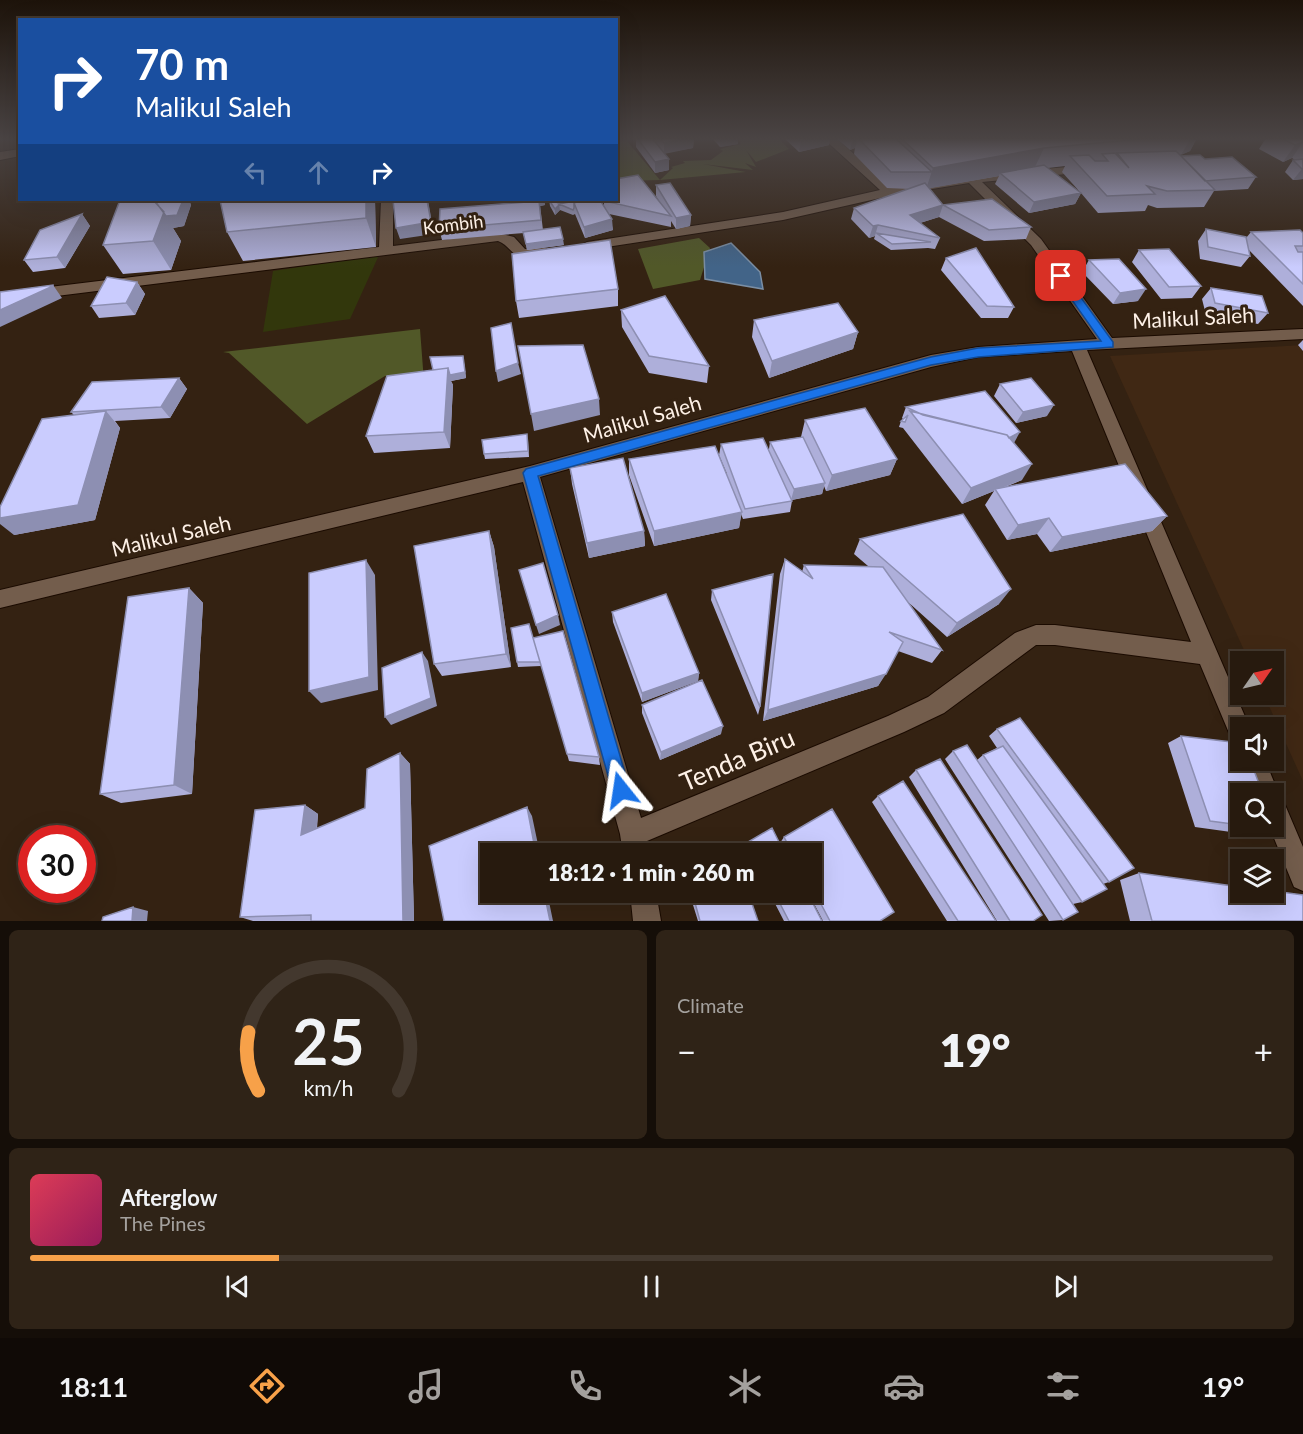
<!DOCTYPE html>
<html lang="en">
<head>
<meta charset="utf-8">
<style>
  body { margin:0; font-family:Lato,sans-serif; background:#2f2317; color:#f1f3f6; height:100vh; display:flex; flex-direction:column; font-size:22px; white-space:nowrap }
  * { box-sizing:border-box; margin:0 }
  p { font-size:20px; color:#a4a19e }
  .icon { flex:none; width:33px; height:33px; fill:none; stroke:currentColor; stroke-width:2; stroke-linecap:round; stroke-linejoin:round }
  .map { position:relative; height:921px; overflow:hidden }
  .side { display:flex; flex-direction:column; gap:9px; padding:9px; background:#150e08; flex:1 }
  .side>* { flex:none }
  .top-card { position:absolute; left:18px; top:18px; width:600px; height:183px; border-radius:0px; box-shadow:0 6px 24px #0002,0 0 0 2px #43382e; background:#1a4fa0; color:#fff; overflow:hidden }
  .needle { width:39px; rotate:56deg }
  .buttons { position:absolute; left:1230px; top:651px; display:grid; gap:12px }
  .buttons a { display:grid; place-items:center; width:54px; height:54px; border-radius:0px; background:#271a0e; box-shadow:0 6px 24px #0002,0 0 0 2px #43382e; font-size:30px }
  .speed { position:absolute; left:18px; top:825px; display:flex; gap:12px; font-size:30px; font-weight:700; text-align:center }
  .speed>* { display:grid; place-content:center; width:78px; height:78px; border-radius:50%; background:#271a0e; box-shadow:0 6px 24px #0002,0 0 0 2px #43382e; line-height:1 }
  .speed .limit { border:9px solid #d22; background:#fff; color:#111 }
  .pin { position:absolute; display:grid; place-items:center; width:51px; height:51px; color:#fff; margin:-26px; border-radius:12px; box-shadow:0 3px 9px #0006 }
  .me { position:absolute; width:66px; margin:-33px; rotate:345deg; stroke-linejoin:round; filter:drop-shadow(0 0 4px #0008) }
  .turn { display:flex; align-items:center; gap:21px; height:126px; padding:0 18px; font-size:27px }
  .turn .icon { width:78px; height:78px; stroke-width:2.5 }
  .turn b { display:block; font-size:42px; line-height:51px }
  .lanes { display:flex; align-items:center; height:57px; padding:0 18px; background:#0003; justify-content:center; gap:30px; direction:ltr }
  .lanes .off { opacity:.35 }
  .big { font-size:45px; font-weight:800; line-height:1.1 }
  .side .tile { flex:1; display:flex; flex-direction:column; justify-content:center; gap:9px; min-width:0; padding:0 21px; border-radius:9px; background:#2f2317 }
  .side .dial { align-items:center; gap:0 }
  .dial svg { height:156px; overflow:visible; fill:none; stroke:#43382e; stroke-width:7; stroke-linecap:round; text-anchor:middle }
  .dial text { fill:#f1f3f6; stroke:none }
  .song { display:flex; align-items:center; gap:18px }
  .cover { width:72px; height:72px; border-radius:9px; background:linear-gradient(135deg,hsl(350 70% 55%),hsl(330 70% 35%)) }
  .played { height:6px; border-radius:3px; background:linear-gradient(90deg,#f7a149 20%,#43382e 20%) }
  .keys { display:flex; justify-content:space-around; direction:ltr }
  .heat { display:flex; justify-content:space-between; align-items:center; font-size:33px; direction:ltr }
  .side .tiles { flex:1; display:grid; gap:9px; grid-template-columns:1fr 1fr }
  .tile:last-child { grid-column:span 2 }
  .trip { position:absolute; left:480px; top:843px; width:342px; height:60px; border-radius:0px; background:#271a0e; box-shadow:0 6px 24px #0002,0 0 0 2px #43382e; font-weight:800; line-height:60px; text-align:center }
  .tabs { display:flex; height:96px; justify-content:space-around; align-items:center; background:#100a06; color:#a4a19e }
  .tabs .icon { width:42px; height:42px }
  .tabs .selected { color:#f7a149 }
  .tabs b { font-size:27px; color:#f1f3f6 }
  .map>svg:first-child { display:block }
</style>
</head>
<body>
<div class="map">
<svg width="1303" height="921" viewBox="0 0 1303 921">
  <rect width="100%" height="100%" fill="#342212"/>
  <path fill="#402814" d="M1303,345V781L1264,695L1274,694V662L1249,661L1110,356Z"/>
  <path fill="#32370c" d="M379,255L350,319L263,332L273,271Z"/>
  <path fill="#515828" d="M737,138H778L789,149L756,162L746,150L756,167L745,163L753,170L703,164L746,172L660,180L617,181L616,142L626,140L660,180L673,168L671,167L685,163L683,161L711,160L723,151L720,149L741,144Z
    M699,238L710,248L700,280L653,289L638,249Z
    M420,329L424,382L385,376L307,424L229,353L223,352Z"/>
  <path fill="#426488" stroke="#7a8ea4" stroke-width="1.5" d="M731,243L760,272L763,289L705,279L704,252Z"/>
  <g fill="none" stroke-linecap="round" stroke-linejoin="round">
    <defs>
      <path id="minor" d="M823,138H836L892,188L972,175L1092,165V171L1088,172L982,182L1041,239L1112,338L1303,329V339L1087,350L1250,728H1240V744L1232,740L1200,664L1055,645H1036L944,713L904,732L647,841L649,854H623L620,834L523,482L0,608V590L530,466L931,355L978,347L1097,339L1031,245L969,183L889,196L783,220L587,250L580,246L587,242L783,212L880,190ZM1072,351L1191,642L1055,625H1036L1015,633L928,697L888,716L641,818L540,477L931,367L978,357Z
        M20,149V156L0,160V152Z
        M381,200H393V246L498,233L514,237L525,249L545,248L552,252C546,257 526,260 518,256C510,252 507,244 498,241L0,303V293L379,247Z
        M1241,760H1265L1279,794L1278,798L1283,800L1303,847V891L1294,887L1269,826H1274V794H1254Z
        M630,892H656L661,921H633Z"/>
    </defs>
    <use href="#minor" stroke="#1b0b00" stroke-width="2"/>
    <use href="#minor" fill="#735d4c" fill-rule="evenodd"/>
  </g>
  <path fill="#aeafda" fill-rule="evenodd" d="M636,138H694L693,148L664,153L669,159V170L655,173L636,147Z
    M712,138H738V144L720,147Z
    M784,138H830L829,145L799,152Z
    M836,138H1197L1190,151L1180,155L1181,156L1205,159L1256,177L1248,189L1214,191L1204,207L1157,208L1148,205L1145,211L1098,213L1081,193L1075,204L1029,213L995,184L999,176L929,188L943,205L939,217L920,223L940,238L935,249L928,248L891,250L874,239L875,236L869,238L851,219L854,208L910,189L887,188L854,154L855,148L850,150ZM1065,166L1062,172L1080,192L1048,168Z
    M1266,138H1303V179L1293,180L1285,172L1293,160H1295L1292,158L1283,162L1259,149Z
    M656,185L691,215L690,226L676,229L671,221V227L609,214L613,230L585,238L575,214L573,215L560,210L555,215L550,206L549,200H567V203L604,206V200L659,201L656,196Z
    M155,200H189L191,205L184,226L173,228L181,241L171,270L123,274L103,245L155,201Z
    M375,200L376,247L243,261L227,232Z
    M510,200H544L545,205L540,206L543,230L564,245L527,250L524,233L442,240L439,229L512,203Z
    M943,205L1031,227L1026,239L984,241L939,217Z
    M82,214L90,226L65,268L33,272L24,260Z
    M1206,229L1246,238L1251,232L1303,233V306L1249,250L1250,256L1241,267L1200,259L1198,241Z
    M1139,250L1201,286L1192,298L1161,299L1132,262Z
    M946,258L1014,307L1008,318H981L941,270Z
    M1089,260L1138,301L1113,304L1082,272Z
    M137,282L145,294L135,315L99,318L91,306Z
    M1211,288L1268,313L1258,324L1206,315L1202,299Z
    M618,289V306L519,318L516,301Z
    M621,310L709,366L707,383L649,373L622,327Z
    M754,320L858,332L853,349L769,378L752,337Z
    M1303,340V351L1298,345Z
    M464,362L466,378L451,381L453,385L450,448L374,453L366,436L433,370Z
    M179,378L187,389L170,418L115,421L120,428L95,520L14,535L74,415L71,412Z
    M1000,384L1047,416L1016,423L994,396Z
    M906,407L1014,443L1022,480L1003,488L1167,516L1152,531L1050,552L1037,534L1007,540L985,505L994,491L962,504L903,428L899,427L901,421L903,419L902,418Z
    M805,420L897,459L890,475L826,491L824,486L822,494L792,500V501L790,512L743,519L741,514L739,528L654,546L629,475V459L727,474L719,455L721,444L769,449L770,442L801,437Z
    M528,439L529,457L485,459L484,454Z
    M570,468L644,531L645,546L589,558L572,484Z
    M489,531L494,547L511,667L442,676L434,664Z
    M860,539L999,604L947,637L908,602L942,650L932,663L898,651L878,686L763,721L780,574L785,559L802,572L804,565L868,566L854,554Z
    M189,588L203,603L192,794L121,803L100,794Z
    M712,590L760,707L758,715L711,600Z
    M612,612L699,673L698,681L642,702L613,622Z
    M533,637L599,757L600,765L569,761L539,658L541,666L518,667L517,662Z
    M642,705L721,734L660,760L642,713Z
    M997,729L1109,882L1103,884L1082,902L1073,904L1063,920L1049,921L945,759L953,751L977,760L983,755L997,748L989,736Z
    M1181,736L1240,794V826H1274L1277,830L1260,836L1195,827L1168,743Z
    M400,753L410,764L414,921H253L240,917L305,805L318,814L317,829L365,808Z
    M916,770L1033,921H997L909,777Z
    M878,796L996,921H947L872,802Z
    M832,809L894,912L880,921H823L808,892H812V854H786L780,843L784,837Z
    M748,842L785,854H749L746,847Z
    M1139,873L1303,921H1130L1120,880Z
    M689,892H748L758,921H698Z
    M769,892H807L822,921H784Z"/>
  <path fill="#8d8fb2" d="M686,138H694L693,148L664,154V143Z
    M720,138H738V144L720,147Z
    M814,138H830L829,145L799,152L801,141Z
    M853,138H858L855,148L850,150Z
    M1191,138H1197L1190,151L1181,155Z
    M1303,142L1292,158L1283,162L1295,145Z
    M1044,148L1034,169L1000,173L999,176L926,189L933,168Z
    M669,159V170L655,173V162Z
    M1302,169H1303V179L1293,180Z
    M1081,193L1075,204L1029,213L1034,202Z
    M183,200H189L191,205L184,226L173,228L181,241L171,270L153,241L164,212Z
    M366,200H375L376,247L366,218Z
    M427,200H428L434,234L400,239L396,228Z
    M516,200H544L545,205L540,206L543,231L540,206L518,212Z
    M564,200H567V203L559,205Z
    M559,205L560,210L555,215V209Z
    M943,205L939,217L907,227L910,215Z
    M82,214L90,226L65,268L57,257Z
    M691,215L690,226L676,229V218Z
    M612,219L613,230L585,238L584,227Z
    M878,225L875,236L869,238L873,226Z
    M563,239L564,245L527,250L526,244Z
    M137,282L145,294L135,315L126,303Z
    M53,285L62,298L0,327V310Z
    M1146,289L1138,301L1113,304L1120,293Z
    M858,332L853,349L769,378L772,361Z
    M463,356L466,378L451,381L453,385L450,448L444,432L448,368Z
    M518,363L521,374L498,382L496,371Z
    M179,378L187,389L170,418L161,407Z
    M599,399L600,415L534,431L531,414Z
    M1054,405L1047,416L1016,423L1023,412Z
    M106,411L120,428L95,520L14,535L0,524V518Z
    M1020,432L1014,443L1004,441Z
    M897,459L890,475L826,491L832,475Z
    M1032,464L1022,480L996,490L995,489L994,491L962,504L971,488Z
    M825,483L822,494L791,500L794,489Z
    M742,512L739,528L654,546V531Z
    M1167,516L1152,531L1050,552L1062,537Z
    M1049,518L1037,534L1007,540L1018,525Z
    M489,531L494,547L511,667L506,654Z
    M644,531L645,546L589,558L587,543Z
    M366,560L375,575L378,690L321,703L309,691Z
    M189,588L203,603L192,794L174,785Z
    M1011,589L999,604L947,637L957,623Z
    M558,615L560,625L539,634L536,625Z
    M422,652L428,661L437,706L391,725L385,717Z
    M699,673L698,681L642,702V693Z
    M886,674L878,686L763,721L768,710Z
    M723,726L721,734L660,760L661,752Z
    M400,753L410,764L414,921H403Z
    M305,805L318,814L315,843L301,835Z
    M527,807L532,816L540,854H536Z
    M544,892H547L553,921H550Z
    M133,907L148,911L147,921H132Z"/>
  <path fill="#caccfe" stroke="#8d8fb2" stroke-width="1.5" d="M637,138H652L669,159L655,162Z
    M660,138H686L664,143Z
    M797,138H814L801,141Z
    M858,138H895L932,172H891Z
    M901,138H1152L1044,148L933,168Z
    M1281,138H1303V142L1295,145Z
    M1176,151L1215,190L1167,191L1147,186L1155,194L1107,196L1070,156L1089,155L1095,161H1108L1102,154L1115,153L1129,168L1117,153Z
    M1200,155L1205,159L1232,157L1256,177L1205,181L1181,156Z
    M1303,159V169H1302L1293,160Z
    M1044,165L1081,193L1034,202L1000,173Z
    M638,175L671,216L604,201V200H616V179Z
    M670,183L691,215L676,218L656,185Z
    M925,183L943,205L910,215L940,238L878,225L873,226L854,208Z
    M992,199L1031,227L989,230L943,205Z
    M120,200H153L164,212L153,241L103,245Z
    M155,200H183L177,215L166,216L155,201Z
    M220,200H366V218L227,232Z
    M393,200H427L431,222L396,228Z
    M549,200H564L555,209Z
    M580,200H583L574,203V208L573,210L559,204Z
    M583,200H600L612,219L584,227L574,203Z
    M539,201L541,220L439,229L440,209Z
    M82,214L57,257L24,260L40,230Z
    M560,227L563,239L526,244L523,232Z
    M1206,229L1246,237L1250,256L1208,247Z
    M1300,230L1303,233V246H1295L1298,252H1303V284L1251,232Z
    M876,233L931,242L892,244Z
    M610,240L618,289L516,301L512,254Z
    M976,248L1014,307L987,306L946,258Z
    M1169,249L1201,286L1169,287L1139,250Z
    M1119,259L1146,289L1120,293L1089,260Z
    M107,277L137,282L126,303L91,306Z
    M53,285V286L0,310V292Z
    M1211,288L1262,296L1268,313L1215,303Z
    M665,296L709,366L649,356L621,310Z
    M838,303L858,332L772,361L754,320Z
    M511,323L518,363L496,371L491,328Z
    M583,345L599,399L531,414L518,346Z
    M463,356L465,372L450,375L448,368L433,370L430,357Z
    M448,368L444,432L366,436L387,376Z
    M179,378L161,407L71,412L92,382Z
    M1031,378L1054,405L1023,412L1000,384Z
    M985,391L1020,432L1009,438L1007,435L923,415L906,407Z
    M865,408L897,459L832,475L805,420Z
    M106,411L78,505L0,518V507L42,419Z
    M910,411L1007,435L1032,464L971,488Z
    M908,415L905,422L901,421Z
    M527,434L528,451L484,454L482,440Z
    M803,437L825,483L794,489L770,442Z
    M763,438L792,501L745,509L721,444Z
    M715,446L742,512L654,531L629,459Z
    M623,458L644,531L587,543L570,468Z
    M1125,464L1167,516L1062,537L1049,518L1018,525L995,489Z
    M963,514L1011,589L957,623L860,539Z
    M489,531L506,654L434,664L414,546Z
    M785,559L813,579L804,565L883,567L942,650L889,632L903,642L886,674L768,710Z
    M366,560L369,677L309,691V573Z
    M543,563L558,615L536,625L519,570Z
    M773,574L760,707L712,590Z
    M189,588L174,785L100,794L128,597Z
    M666,594L699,673L642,693L612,612Z
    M529,624L540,662H517L511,628Z
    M563,631L599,757L567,754L533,638Z
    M422,652L431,698L385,717L382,668Z
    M702,680L723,726L661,752L642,705Z
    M1020,718L1134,868L1109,882L997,729Z
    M1181,736L1240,743V760H1250L1263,794H1240V825L1210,821Z
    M967,745L1078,912L1063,920L953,751Z
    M1003,746L1107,889L1082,902L983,755Z
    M400,753L403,921H311V915L240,917L255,810L305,805L301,835L365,808L367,769Z
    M940,759L1042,915L1033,921H1010L916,770Z
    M903,781L996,921H958L878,796Z
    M527,807L536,854H490V892H544L550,921H444L429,846Z
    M832,809L894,912L880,921H830L812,887V854H793L784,837Z
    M1274,821L1277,830L1250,826H1274Z
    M772,828L785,854H754L748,842Z
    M733,849L734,854H721Z
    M1139,873L1240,887V892H1274V891L1303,895V921H1152Z
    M692,892H748L758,921H700Z
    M774,892H807L822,921H789Z
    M133,907L132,921H102L103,917Z"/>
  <linearGradient id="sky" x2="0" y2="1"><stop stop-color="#1d130a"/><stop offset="0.52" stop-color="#4a4444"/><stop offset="1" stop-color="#4a4444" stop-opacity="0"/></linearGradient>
  <rect width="1303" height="267" fill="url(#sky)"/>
  <path fill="#1a73e8" stroke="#114b97" stroke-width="1.5" d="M1061,273L1064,274L1113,342V347L978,357L931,365L538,476L630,790L627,797L621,799L614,797L523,473L526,469L931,357L978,348L1101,341L1055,276Z"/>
  <g text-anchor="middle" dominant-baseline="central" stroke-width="6" stroke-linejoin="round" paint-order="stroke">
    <g font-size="18" fill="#fef1e7" stroke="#342212">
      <text transform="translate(453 224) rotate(-7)">Kombih</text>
    </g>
    <g font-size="21" fill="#fef1e7" stroke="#342212">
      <text transform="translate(1193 317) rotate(-3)">Malikul Saleh</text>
      <text transform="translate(642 418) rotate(-16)">Malikul Saleh</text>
      <text transform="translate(171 535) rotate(-13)">Malikul Saleh</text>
    </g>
    <g font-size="26" fill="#fef1e7" stroke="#342212">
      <text transform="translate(737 759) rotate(-23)">Tenda Biru</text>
    </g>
  </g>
</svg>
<div class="buttons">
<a><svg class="needle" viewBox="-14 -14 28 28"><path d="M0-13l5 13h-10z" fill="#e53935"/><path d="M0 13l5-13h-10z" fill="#a4a19e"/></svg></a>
<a><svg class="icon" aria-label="sound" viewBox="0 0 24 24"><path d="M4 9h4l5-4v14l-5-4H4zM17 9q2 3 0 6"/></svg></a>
<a><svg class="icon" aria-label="search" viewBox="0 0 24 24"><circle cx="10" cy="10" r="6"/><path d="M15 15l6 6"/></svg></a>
<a><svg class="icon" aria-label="layers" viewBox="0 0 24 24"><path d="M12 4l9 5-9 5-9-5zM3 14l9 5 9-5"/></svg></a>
</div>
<div class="speed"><div class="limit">30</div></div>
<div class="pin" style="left:1061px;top:276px;background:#d93025"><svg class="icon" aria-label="arrive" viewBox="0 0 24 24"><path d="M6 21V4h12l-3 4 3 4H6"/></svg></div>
<svg class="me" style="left:621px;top:790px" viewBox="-20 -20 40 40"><path d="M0-17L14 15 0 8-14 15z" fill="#1a73e8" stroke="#fff" stroke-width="4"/></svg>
<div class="trip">18:12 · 1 min · 260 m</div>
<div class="top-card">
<div class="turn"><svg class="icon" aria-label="right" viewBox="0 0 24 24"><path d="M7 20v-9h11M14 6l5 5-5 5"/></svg><div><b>70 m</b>Malikul Saleh</div></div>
<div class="lanes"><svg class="icon off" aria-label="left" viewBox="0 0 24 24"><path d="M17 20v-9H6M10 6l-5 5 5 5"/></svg><svg class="icon off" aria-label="ahead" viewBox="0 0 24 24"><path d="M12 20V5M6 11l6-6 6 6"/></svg><svg class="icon" aria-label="right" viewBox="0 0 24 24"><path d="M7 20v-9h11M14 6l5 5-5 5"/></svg></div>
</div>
</div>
<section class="side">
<div class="tiles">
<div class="tile dial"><svg viewBox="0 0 100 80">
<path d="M14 69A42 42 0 1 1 86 69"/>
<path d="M14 69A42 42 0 0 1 9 39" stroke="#f7a149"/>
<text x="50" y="56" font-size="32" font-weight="700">25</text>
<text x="50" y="72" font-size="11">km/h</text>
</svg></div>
<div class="tile"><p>Climate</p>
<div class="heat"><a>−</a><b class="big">19°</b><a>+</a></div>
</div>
<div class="tile">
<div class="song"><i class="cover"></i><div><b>Afterglow</b><p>The Pines</p></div></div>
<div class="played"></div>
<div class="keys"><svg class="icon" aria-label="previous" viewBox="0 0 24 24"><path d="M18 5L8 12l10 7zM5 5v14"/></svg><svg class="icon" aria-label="pause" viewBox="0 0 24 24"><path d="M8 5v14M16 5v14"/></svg><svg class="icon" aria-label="next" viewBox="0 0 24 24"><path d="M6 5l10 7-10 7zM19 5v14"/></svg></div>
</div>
</div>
</section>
<nav class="tabs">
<b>18:11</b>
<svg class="icon selected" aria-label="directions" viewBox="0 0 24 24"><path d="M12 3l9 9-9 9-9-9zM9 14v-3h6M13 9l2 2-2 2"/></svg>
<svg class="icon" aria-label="music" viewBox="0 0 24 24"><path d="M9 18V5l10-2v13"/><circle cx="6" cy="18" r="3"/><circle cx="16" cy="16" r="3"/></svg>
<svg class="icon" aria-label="phone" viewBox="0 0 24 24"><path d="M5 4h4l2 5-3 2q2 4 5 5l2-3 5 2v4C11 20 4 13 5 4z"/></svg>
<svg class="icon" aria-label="climate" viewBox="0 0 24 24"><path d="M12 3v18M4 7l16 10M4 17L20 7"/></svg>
<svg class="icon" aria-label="car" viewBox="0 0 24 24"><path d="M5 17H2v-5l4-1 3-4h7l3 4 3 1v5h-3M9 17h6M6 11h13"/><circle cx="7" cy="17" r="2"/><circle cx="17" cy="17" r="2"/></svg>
<svg class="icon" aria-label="filters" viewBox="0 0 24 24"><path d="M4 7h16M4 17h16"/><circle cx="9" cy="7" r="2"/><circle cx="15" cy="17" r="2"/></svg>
<b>19°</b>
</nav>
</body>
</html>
